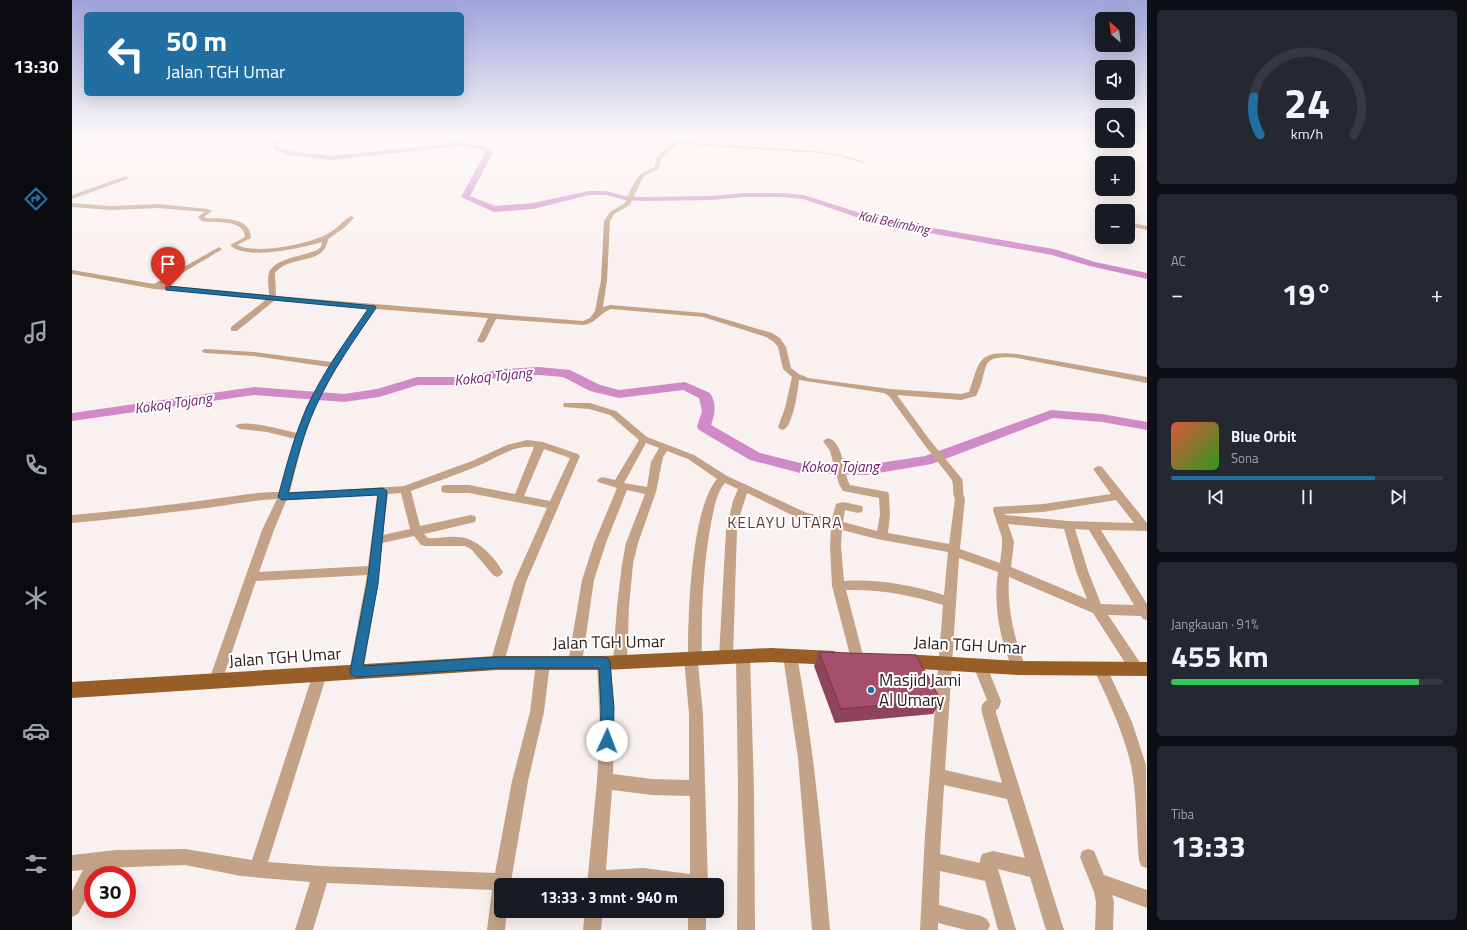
<!DOCTYPE html>
<html lang="id">
<head>
<meta charset="utf-8">
<style>
  body { margin:0; font-family:"Titillium Web",sans-serif; background:#242831; color:#f1f3f6; height:100vh; display:flex; flex-direction:column; font-size:15px; white-space:nowrap }
  * { box-sizing:border-box; margin:0 }
  p { font-size:13px; color:#9ea1a6 }
  .icon { flex:none; width:22px; height:22px; fill:none; stroke:currentColor; stroke-width:2; stroke-linecap:round; stroke-linejoin:round }
  .map { position:relative; flex:1; overflow:hidden }
  .sheet { display:flex; flex-direction:column; gap:10px; padding:10px; background:#0d0f14; width:320px }
  .sheet>* { flex:none }
  .guide { position:absolute; left:12px; top:12px; width:380px; height:84px; border-radius:6px; box-shadow:0 4px 16px #0002; background:#216fa1; color:#fff; overflow:hidden }
  .needle { width:26px; rotate:332deg }
  .buttons { position:absolute; left:1023px; top:12px; display:grid; gap:8px }
  .buttons a { display:grid; place-items:center; width:40px; height:40px; border-radius:6px; background:#171b24; box-shadow:0 4px 16px #0002; font-size:20px }
  .speed { position:absolute; left:12px; top:866px; display:flex; gap:8px; font-size:20px; font-weight:700; text-align:center }
  .speed>* { display:grid; place-content:center; width:52px; height:52px; border-radius:50%; background:#171b24; box-shadow:0 4px 16px #0002; line-height:1 }
  .speed .limit { border:6px solid #d22; background:#fff; color:#111 }
  .pin { position:absolute; display:grid; place-items:center; width:34px; height:34px; color:#fff; margin:-41px -17px; border-radius:50% 50% 50% 0; rotate:-45deg; box-shadow:0 0 4px #0007 }
  .pin .icon { rotate:45deg }
  .me { position:absolute; width:44px; margin:-22px; rotate:2deg; stroke-linejoin:round; filter:drop-shadow(0 0 3px #0008) }
  .turn { display:flex; align-items:center; gap:14px; height:84px; padding:0 16px; font-size:18px }
  .turn .icon { width:52px; height:52px; stroke-width:2.5 }
  .turn b { display:block; font-size:28px; line-height:34px }
  .big { font-size:30px; font-weight:700; line-height:1.1 }
  .sheet .tile { flex:1; display:flex; flex-direction:column; justify-content:center; gap:6px; min-width:0; padding:0 14px; border-radius:6px; background:#242831 }
  .sheet .dial { align-items:center; gap:0 }
  .dial svg { height:104px; overflow:visible; fill:none; stroke:#363941; stroke-width:7; stroke-linecap:round; text-anchor:middle }
  .dial text { fill:#f1f3f6; stroke:none }
  .song { display:flex; align-items:center; gap:12px }
  .cover { width:48px; height:48px; border-radius:6px; background:linear-gradient(135deg,hsl(10 70% 55%),hsl(110 70% 35%)) }
  .played { height:4px; border-radius:2px; background:linear-gradient(90deg,#216fa1 75%,#363941 75%) }
  .keys { display:flex; justify-content:space-around; direction:ltr }
  .heat { display:flex; justify-content:space-between; align-items:center; font-size:22px; direction:ltr }
  .charge { height:6px; border-radius:3px; background:linear-gradient(90deg,#34c759 91%,#363941 0) }
  .trip { position:absolute; left:422px; top:878px; width:230px; height:40px; border-radius:6px; background:#171b24; box-shadow:0 4px 16px #0002; font-weight:700; line-height:40px; text-align:center }
  main { display:flex; flex:1; min-height:0 }
  .tabs { display:flex; flex-direction:column; width:72px; justify-content:space-around; align-items:center; background:#090b0e; color:#9ea1a6 }
  .tabs .icon { width:28px; height:28px }
  .tabs .current { color:#216fa1 }
  .tabs b { font-size:18px; color:#f1f3f6 }
  .map>svg:first-child { display:block }
</style>
</head>
<body>
<main>
<nav class="tabs">
<b>13:30</b>
<svg class="icon current" aria-label="directions" viewBox="0 0 24 24"><path d="M12 3l9 9-9 9-9-9zM9 14v-3h6M13 9l2 2-2 2"/></svg>
<svg class="icon" aria-label="music" viewBox="0 0 24 24"><path d="M9 18V5l10-2v13"/><circle cx="6" cy="18" r="3"/><circle cx="16" cy="16" r="3"/></svg>
<svg class="icon" aria-label="phone" viewBox="0 0 24 24"><path d="M5 4h4l2 5-3 2q2 4 5 5l2-3 5 2v4C11 20 4 13 5 4z"/></svg>
<svg class="icon" aria-label="climate" viewBox="0 0 24 24"><path d="M12 3v18M4 7l16 10M4 17L20 7"/></svg>
<svg class="icon" aria-label="car" viewBox="0 0 24 24"><path d="M5 17H2v-5l4-1 3-4h7l3 4 3 1v5h-3M9 17h6M6 11h13"/><circle cx="7" cy="17" r="2"/><circle cx="17" cy="17" r="2"/></svg>
<svg class="icon" aria-label="filters" viewBox="0 0 24 24"><path d="M4 7h16M4 17h16"/><circle cx="9" cy="7" r="2"/><circle cx="15" cy="17" r="2"/></svg>
</nav>
<div class="map">
<svg width="1075" height="930" viewBox="0 0 1075 930">
  <rect width="100%" height="100%" fill="#f9f1ef"/>
  <g fill="none" stroke-linecap="round" stroke-linejoin="round">
    <path fill="#d18ac8" fill-rule="evenodd" d="M199,137H205L207,147L218,151L259,156L389,142L412,146L421,153L398,196L423,206L461,203L517,191H534L553,196L572,197L639,196L672,193H709L732,195L804,218L982,249L1023,262L1075,273V279L1018,266L980,255L802,223L731,199L709,197H672L639,200L572,201L553,200L534,195H517L461,209L422,212L389,197L413,153L408,149L389,146L259,160L217,155L202,149Z
      M467,367L498,370L528,385L547,390L613,382L638,393C645,404 643,414 639,425L688,453L728,463L794,465L853,456L979,410L1030,414L1075,422V430L1030,422L981,418L860,464L794,475L728,473L678,460L627,430L625,427L630,411L627,398L611,390L547,398L518,391L491,377L467,375L429,377L395,385H346L307,397L272,402L182,395L0,421V413L182,387L272,394L305,389L345,377H395L429,369Z"/>
    <path fill="#c3a288" fill-rule="evenodd" d="M611,137H615L610,142L746,151L771,155L792,162L790,163L770,157L746,153L606,144L589,158L587,169L575,174L570,179L558,205L542,214L538,221L535,280L531,307L538,305L632,313L700,333L708,338L714,347L719,368L727,374L736,378L818,389L889,394L897,392C908,360 906,350 945,354L1075,377V383L945,358C903,354 919,369 904,396L889,400L825,395L857,439L890,479C892,486 890,493 893,499L888,549L928,563L930,546V538L921,510L922,507L971,504L1039,494L1021,469L1026,466L1030,467L1075,523V531L1029,530L1075,604V620L1071,619L1069,616L1036,615L1069,664L1071,668L1069,672L1064,674L1059,672L1021,613L937,577C935,609 942,638 954,668L952,672L947,674L942,672C928,641 921,606 926,572L887,558L873,770L930,783L910,713C909,707 909,704 915,700L901,665L903,661L908,659L913,661L929,701L927,708L924,710V713L992,930H974L958,877L926,869L944,930H926L913,881L868,871L867,905L909,916L915,919L918,925L916,930H894L866,923V930H848L853,835L871,605C839,595 807,589 774,590L792,659L790,663L785,665L780,663L760,586L758,546L759,527L728,519L675,493L668,515L665,530L661,657L659,661L654,663L649,661L647,657L654,530L661,501L666,489L653,483C644,493 642,510 639,523C631,568 629,613 630,658L626,663L631,714L636,885H515L525,781L528,727L525,663L527,659L532,657L537,659L539,663L542,727L541,774L580,779L617,780V714L612,659L616,654C616,614 619,509 645,479L616,459L595,451L591,457L584,492L566,543L561,564L557,606L555,662L553,666L548,668L543,666L541,662L545,606L550,564L554,543L573,494L555,490L534,543L522,580L510,663L508,667L503,669L498,667L496,663L510,580L522,543L545,488L526,482L525,480L530,477L543,480L567,440L538,415L517,409L492,407L491,405L492,403H518L544,411L575,437L622,455L655,476L735,513L760,519L764,504L771,502L790,506L791,509L790,512L786,513L773,510L771,522L805,531L808,515L807,498L771,491L767,484L758,451L751,441L756,438C772,442 771,473 778,485L816,492L817,495L818,515L816,533L877,544L883,499C880,493 882,487 880,480L851,443L817,396L812,393L727,380C726,390 721,427 711,430L708,429L706,427L713,408L720,377L711,369L706,347L702,342L694,337L631,317L539,309C526,314 525,323 511,325L424,319L413,341L409,343L405,341L416,318L304,309C282,340 259,372 244,407C232,434 225,463 218,492L268,490L332,486L400,461L435,445L455,440L471,442L506,454L508,456L454,582L432,663L430,667L425,669L420,667L418,663L442,582L475,508L397,493H374L370,492L369,489L370,486L374,485H397L443,494L462,447C442,445 426,457 408,465C385,475 362,482 339,491L348,526L399,515L403,516L404,519L403,522L399,523L352,534L356,538C366,539 375,536 385,537C404,537 422,556 431,572L429,575L425,577L421,575L399,549L393,546H353L349,545L342,536L310,543L306,584L291,672L289,676L284,678L279,676L277,672L295,575L184,581L149,684L144,686L139,684L137,680L190,530L205,499C181,500 158,505 135,508C90,513 45,519 0,523V515C45,511 90,506 134,500C159,497 182,492 207,492L223,439L195,432L168,429L163,426C171,418 214,431 225,433L234,407L257,367L182,356L133,353L129,351L133,349L182,352L259,362L297,308L203,300L165,331H159V327L195,299L82,289L0,274V270L82,284L147,247L150,249L149,250L90,285L197,295C197,289 195,279 197,273C202,258 233,256 245,250L249,247L250,242C230,248 173,261 158,245L173,237C172,218 143,224 130,221L126,217L133,212L87,208L39,210L0,207V203L39,206L87,204L136,209L140,211L132,217L134,218C150,219 178,216 179,238L165,245C185,255 238,244 257,233C265,229 271,220 279,216L282,218L272,228L256,239C253,266 218,254 203,273L204,296L511,321L518,318L523,311L529,280L532,221L538,212L553,203L559,189L566,177L572,172L583,167C583,151 600,146 611,137ZM574,443L587,448L579,462L575,487L552,483ZM472,449L498,458L478,501L452,496ZM329,493L338,529L311,535L316,494ZM305,495L296,566L187,572L202,530L215,499ZM1044,500L1062,523L996,521L933,515V514L971,512ZM936,524L992,529L1004,571L1015,599L939,567L942,542ZM1003,529L1017,530L1062,605L1029,604L1016,571ZM770,530L805,539L876,552L872,595C839,585 806,579 772,581L769,546ZM872,785L935,799L953,858L921,851L910,854L908,860V863L868,854ZM540,790L580,795L618,796V874L571,868L534,870Z
      M54,176L57,178L56,179L0,199V195Z
      M1064,224L1075,226V230L1062,227L1061,226Z
      M671,650L676,652L678,656L682,789L683,930H665L666,789L664,656L666,652Z
      M718,650L723,652L725,656C742,747 750,838 758,930H740L726,758L711,656L713,652Z
      M471,657L476,659L478,663L472,712L456,781L439,882L438,885H429V911H435L433,930H415L420,890L255,883L241,930H223L238,882L169,876L113,865L31,868L27,875H21V886L6,914L0,917V891L11,870L0,871V855L44,850L113,849L180,860L241,674L243,670L248,668L253,670L255,674L196,862L249,866L423,873L440,781L458,712L464,663L466,659Z
      M1028,662L1033,664L1060,722L1074,765L1075,868L1069,866L1067,860C1064,828 1065,796 1059,765C1051,731 1036,699 1021,668L1023,664Z
      M1016,849L1022,851L1032,875L1075,890V908L1040,895L1042,902L1041,930H1023L1024,902L1022,892L1008,857L1010,851Z
      M513,911H531L529,930H511Z
      M616,911H634V930H616Z"/>
    <path fill="#975e28" fill-rule="evenodd" d="M699,648L762,651L768,653L770,658L768,663L762,665L699,662L532,670H425L0,698V682L425,656H532Z
      M832,654L947,661L1075,662V676L947,675L832,668L826,666L824,661L826,656Z"/>
  </g>
  <path fill="#8f445c" d="M747,652L869,700L861,714L763,723L742,666Z"/>
  <path fill="#a64f6b" stroke="#74374b" d="M747,652L844,655L869,700L769,709Z"/>
  <linearGradient id="sky" x2="0" y2="1"><stop stop-color="#9fa3db"/><stop offset="0.51" stop-color="#fcf9f8"/><stop offset="1" stop-color="#fcf9f8" stop-opacity="0"/></linearGradient>
  <rect width="1075" height="267" fill="url(#sky)"/>
  <path fill="#216fa1" stroke="#154869" d="M96,286L303,306L304,308C282,340 260,371 244,406C231,433 224,464 216,493L311,488L315,491L306,584L291,666L425,657H532L537,659L538,663L542,708L541,741L540,746L535,748L530,746L528,741L529,708L527,668H425L284,677L279,675L278,672L295,584L306,495L210,500L206,497C214,467 222,436 235,407C251,372 274,341 296,309L94,290V287Z"/>
  <circle fill="#216fa1" stroke="#fff" stroke-width="1.5" cx="799" cy="690" r="4"/>
  <g text-anchor="middle" dominant-baseline="central" stroke-width="4" stroke-linejoin="round" paint-order="stroke">
    <g font-size="13" font-style="italic" fill="#74206d" stroke="#fff">
      <text transform="translate(822 222) rotate(12)">Kali Belimbing</text>
    </g>
    <g font-size="15" font-style="italic" fill="#74206d" stroke="#fff">
      <text transform="translate(421 376) rotate(-6)">Kokoq Tojang</text>
      <text transform="translate(101 403) rotate(-8)">Kokoq Tojang</text>
      <text x="768" y="466">Kokoq Tojang</text>
    </g>
    <g font-size="16" letter-spacing="1" fill="#5e3d37" stroke="#fff">
      <text x="713" y="522">KELAYU UTARA</text>
    </g>
    <g font-size="17" fill="#2f201d" stroke="#fff">
      <text transform="translate(537 642) rotate(-1)">Jalan TGH Umar</text>
      <text transform="translate(898 645) rotate(3)">Jalan TGH Umar</text>
      <text transform="translate(213 657) rotate(-4)">Jalan TGH Umar</text>
    </g>
    <g font-size="17" fill="#2f201d" stroke="#fff" text-anchor="start">
      <text x="807" y="680">Masjid Jami<tspan x="807" dy="20">Al Umary</tspan></text>
    </g>
  </g>
</svg>
<div class="buttons">
<a><svg class="needle" viewBox="-14 -14 28 28"><path d="M0-13l5 13h-10z" fill="#e53935"/><path d="M0 13l5-13h-10z" fill="#9ea1a6"/></svg></a>
<a><svg class="icon" aria-label="sound" viewBox="0 0 24 24"><path d="M4 9h4l5-4v14l-5-4H4zM17 9q2 3 0 6"/></svg></a>
<a><svg class="icon" aria-label="search" viewBox="0 0 24 24"><circle cx="10" cy="10" r="6"/><path d="M15 15l6 6"/></svg></a>
<a>+</a>
<a>−</a>
</div>
<div class="speed"><div class="limit">30</div></div>
<div class="pin" style="left:96px;top:288px;background:#d93025"><svg class="icon" aria-label="arrive" viewBox="0 0 24 24"><path d="M6 21V4h12l-3 4 3 4H6"/></svg></div>
<svg class="me" style="left:535px;top:741px" viewBox="-20 -20 40 40"><circle r="19" fill="#fff"/><path d="M0-13L10 11 0 6-10 11z" fill="#216fa1"/></svg>
<div class="trip">13:33 · 3 mnt · 940 m</div>
<div class="guide">
<div class="turn"><svg class="icon" aria-label="left" viewBox="0 0 24 24"><path d="M17 20v-9H6M10 6l-5 5 5 5"/></svg><div><b>50 m</b>Jalan TGH Umar</div></div>
</div>
</div>
<section class="sheet">
<div class="tile dial"><svg viewBox="0 0 100 80">
<path d="M14 69A42 42 0 1 1 86 69"/>
<path d="M14 69A42 42 0 0 1 9 40" stroke="#216fa1"/>
<text x="50" y="56" font-size="32" font-weight="700">24</text>
<text x="50" y="72" font-size="11">km/h</text>
</svg></div>
<div class="tile"><p>AC</p>
<div class="heat"><a>−</a><b class="big">19°</b><a>+</a></div>
</div>
<div class="tile">
<div class="song"><i class="cover"></i><div><b>Blue Orbit</b><p>Sona</p></div></div>
<div class="played"></div>
<div class="keys"><svg class="icon" aria-label="previous" viewBox="0 0 24 24"><path d="M18 5L8 12l10 7zM5 5v14"/></svg><svg class="icon" aria-label="pause" viewBox="0 0 24 24"><path d="M8 5v14M16 5v14"/></svg><svg class="icon" aria-label="next" viewBox="0 0 24 24"><path d="M6 5l10 7-10 7zM19 5v14"/></svg></div>
</div>
<div class="tile"><p>Jangkauan · 91%</p><b class="big">455 km</b><div class="charge"></div></div>
<div class="tile"><p>Tiba</p><b class="big">13:33</b></div>
</section>
</main>
</body>
</html>
